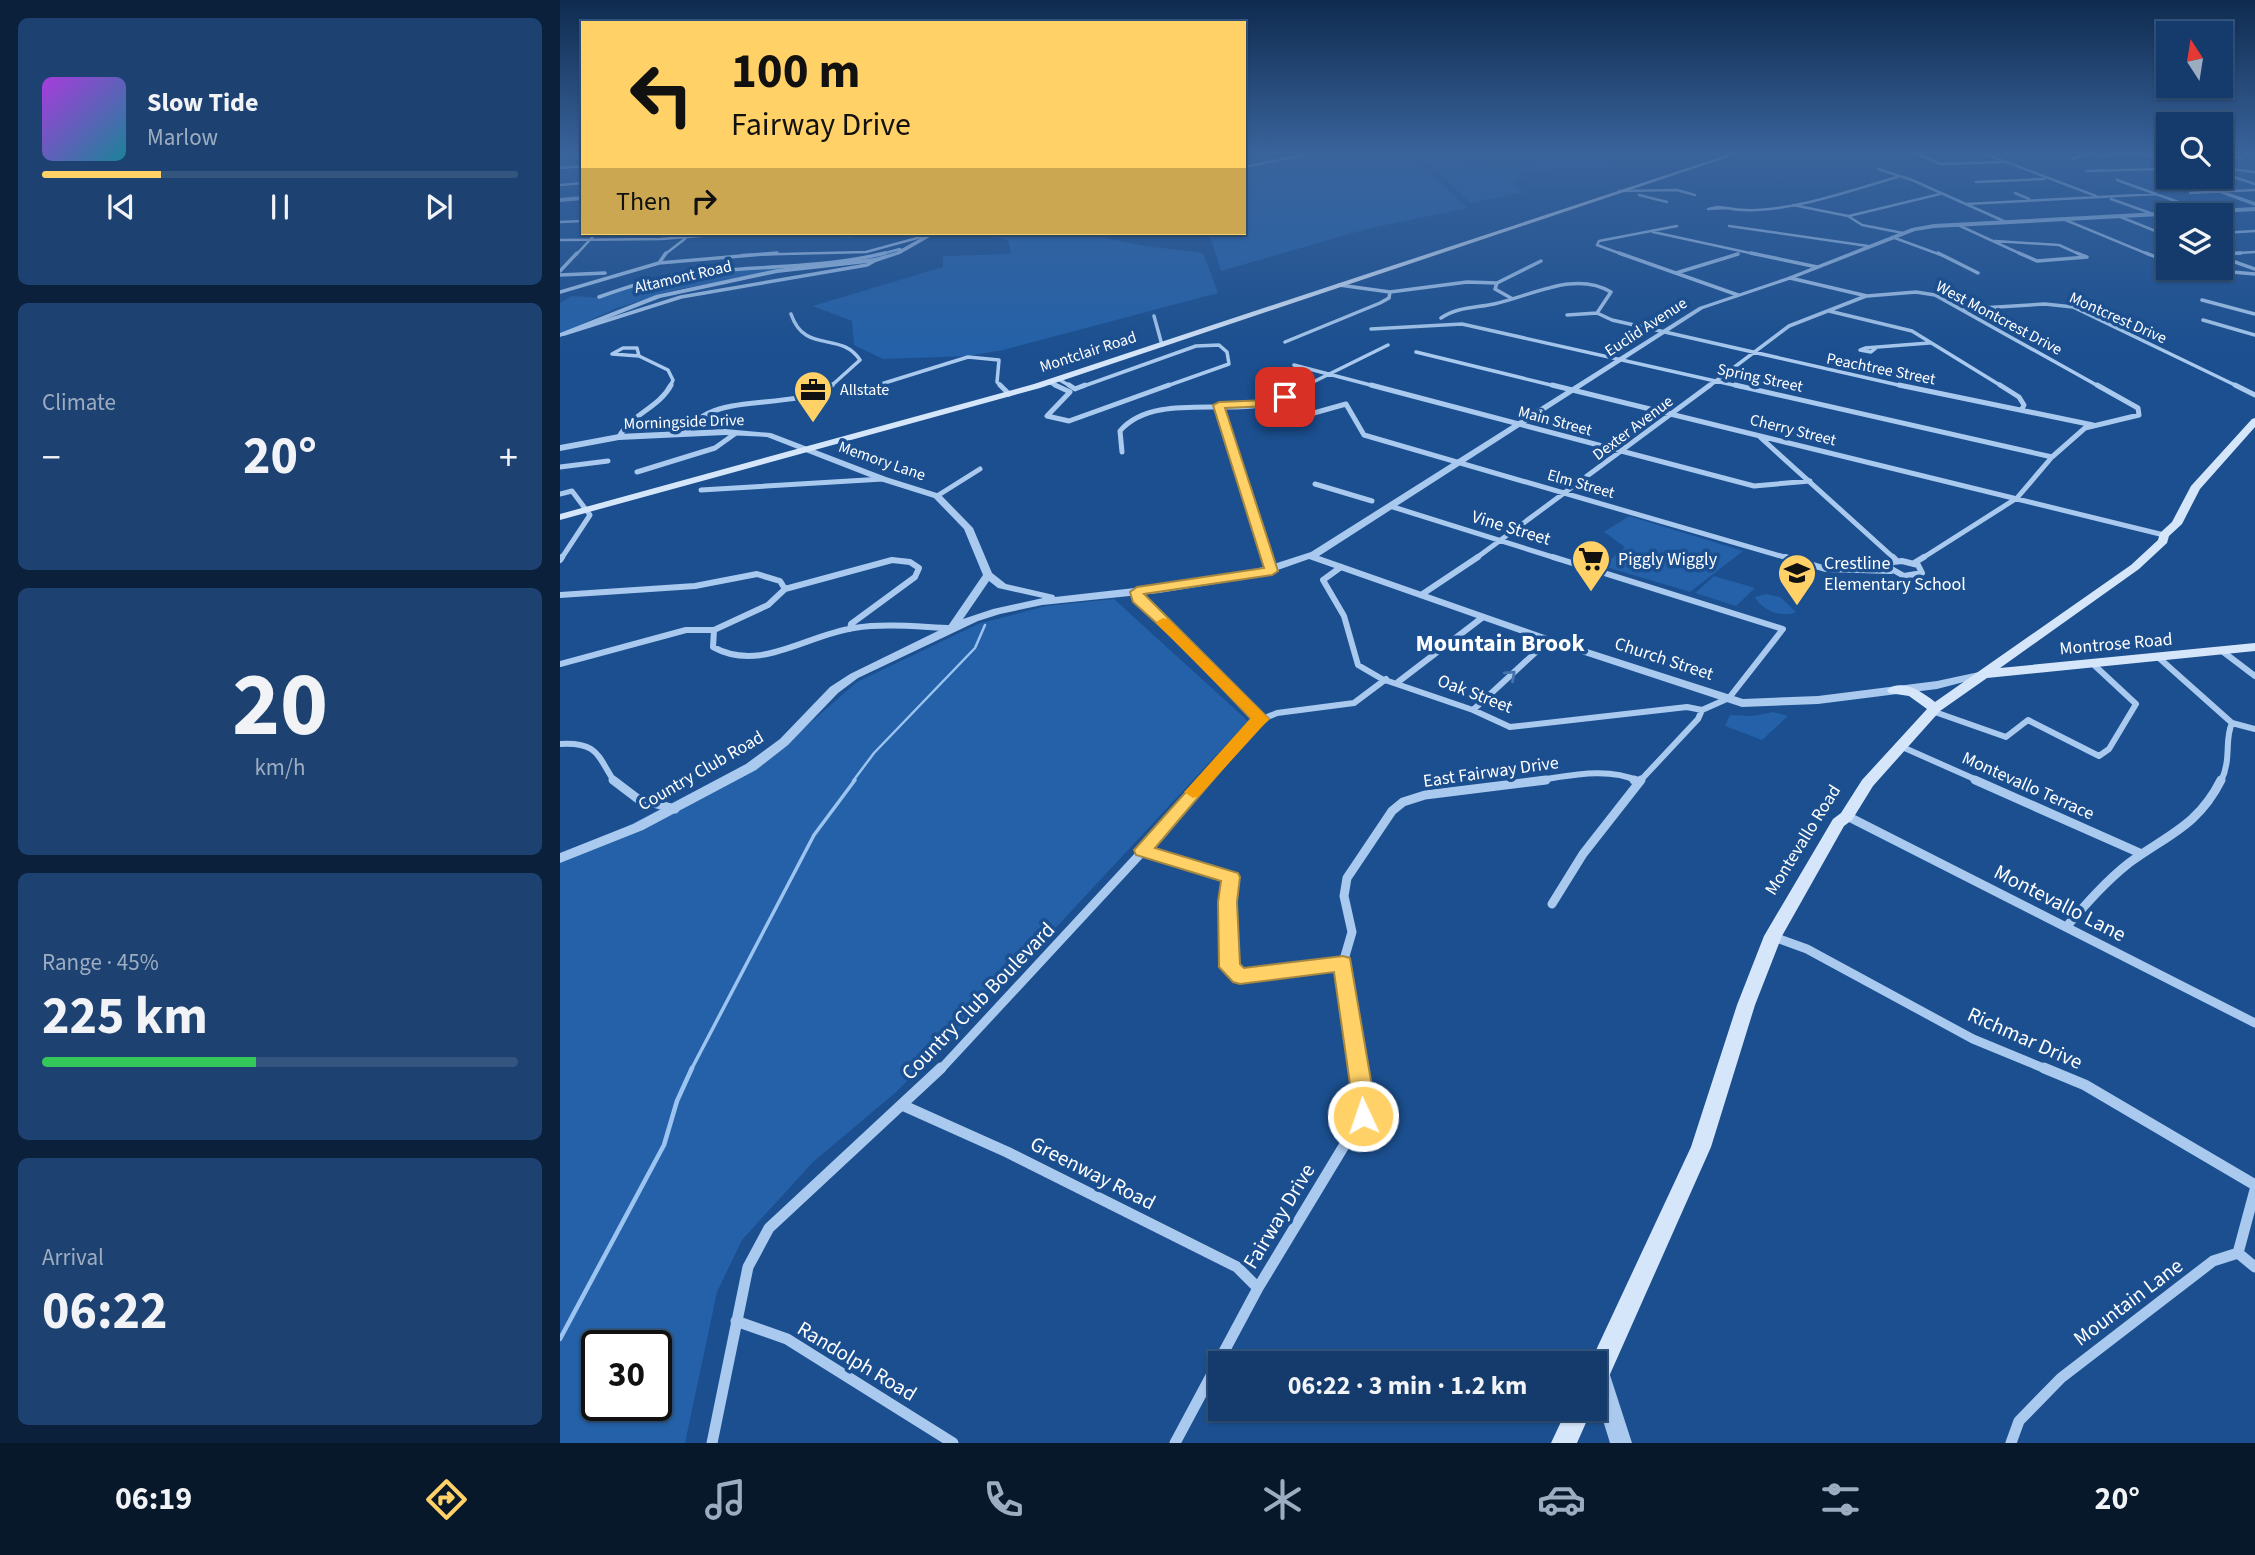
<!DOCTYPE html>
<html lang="en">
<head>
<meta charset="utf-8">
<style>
  body { margin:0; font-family:"Source Sans 3",sans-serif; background:#1d4271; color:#f1f3f6; height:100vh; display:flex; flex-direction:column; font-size:26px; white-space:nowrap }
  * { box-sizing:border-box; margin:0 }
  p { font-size:23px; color:#9dadc1 }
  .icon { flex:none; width:38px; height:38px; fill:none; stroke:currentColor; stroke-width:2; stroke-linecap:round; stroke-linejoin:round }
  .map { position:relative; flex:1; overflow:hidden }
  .sheet { display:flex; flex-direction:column; gap:18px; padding:18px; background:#0b203b; width:560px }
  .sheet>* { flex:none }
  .banner { position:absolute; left:21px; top:21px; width:665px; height:214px; border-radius:0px; box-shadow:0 2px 5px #0004,0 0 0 2px #33557e; background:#ffd166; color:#111; overflow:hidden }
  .needle { width:46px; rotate:348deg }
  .tools { position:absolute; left:1596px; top:21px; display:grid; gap:14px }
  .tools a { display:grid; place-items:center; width:77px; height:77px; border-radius:0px; background:#143b6b; box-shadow:0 2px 5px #0004,0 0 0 2px #33557e; font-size:35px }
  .speed { position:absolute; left:21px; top:1330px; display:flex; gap:14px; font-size:35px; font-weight:700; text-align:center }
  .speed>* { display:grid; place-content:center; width:91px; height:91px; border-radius:50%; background:#143b6b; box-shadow:0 2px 5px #0004,0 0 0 2px #33557e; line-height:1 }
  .speed .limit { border:4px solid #111; border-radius:10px; background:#fff; color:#111 }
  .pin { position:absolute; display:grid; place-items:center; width:60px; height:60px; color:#fff; margin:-30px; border-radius:14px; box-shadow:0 4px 10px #0006 }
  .me { position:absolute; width:77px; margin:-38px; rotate:357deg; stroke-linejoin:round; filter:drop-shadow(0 0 5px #0008) }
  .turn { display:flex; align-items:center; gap:24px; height:147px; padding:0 35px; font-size:32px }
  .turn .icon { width:91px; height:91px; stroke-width:2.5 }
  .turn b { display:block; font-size:49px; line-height:60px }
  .then { display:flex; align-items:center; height:66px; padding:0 35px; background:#0003; gap:14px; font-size:26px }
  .big { font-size:52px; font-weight:700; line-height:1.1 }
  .sheet .card { flex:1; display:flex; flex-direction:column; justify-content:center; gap:10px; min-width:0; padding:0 24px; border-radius:10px; background:#1d4271 }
  .sheet .dial { align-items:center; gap:0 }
  .dial b { font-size:91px; line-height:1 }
  .song { display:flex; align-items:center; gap:21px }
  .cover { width:84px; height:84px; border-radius:10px; background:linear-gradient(135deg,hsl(280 70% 55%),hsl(190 70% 35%)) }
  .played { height:7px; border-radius:4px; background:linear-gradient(90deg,#ffd166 25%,#33557e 25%) }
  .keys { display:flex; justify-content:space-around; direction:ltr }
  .heat { display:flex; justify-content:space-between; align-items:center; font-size:38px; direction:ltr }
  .charge { height:10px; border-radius:5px; background:linear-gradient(90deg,#34c759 45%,#33557e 0) }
  .trip { position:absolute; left:648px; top:1351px; width:399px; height:70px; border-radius:0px; background:#143b6b; box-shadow:0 2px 5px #0004,0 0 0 2px #33557e; font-weight:700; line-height:70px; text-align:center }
  .menu { display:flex; height:112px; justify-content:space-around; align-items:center; background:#08182b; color:#9dadc1 }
  .menu .icon { width:49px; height:49px }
  .menu .current { color:#ffd166 }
  .menu b { font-size:32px; color:#f1f3f6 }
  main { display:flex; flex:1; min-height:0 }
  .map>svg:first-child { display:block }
</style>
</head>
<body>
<main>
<section class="sheet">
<div class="card">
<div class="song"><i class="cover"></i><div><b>Slow Tide</b><p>Marlow</p></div></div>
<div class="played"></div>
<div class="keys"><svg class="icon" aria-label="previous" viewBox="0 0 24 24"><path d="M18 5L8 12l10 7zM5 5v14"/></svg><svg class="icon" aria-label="pause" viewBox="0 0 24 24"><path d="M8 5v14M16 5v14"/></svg><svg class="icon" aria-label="next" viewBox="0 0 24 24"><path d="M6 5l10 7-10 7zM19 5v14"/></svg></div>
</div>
<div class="card"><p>Climate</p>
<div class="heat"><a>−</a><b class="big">20°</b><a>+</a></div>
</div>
<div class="card dial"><b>20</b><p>km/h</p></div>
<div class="card"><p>Range · 45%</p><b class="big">225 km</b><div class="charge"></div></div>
<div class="card"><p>Arrival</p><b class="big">06:22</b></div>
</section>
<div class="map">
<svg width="1695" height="1443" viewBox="0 0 1695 1443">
  <rect width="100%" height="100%" fill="#1b4f8f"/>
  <path fill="#2461a8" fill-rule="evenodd" d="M760,152H850L907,208L810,228L661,271L649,233H684V168Z
    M857,152L941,169L999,157L957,152C984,152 1023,146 1047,161V167L979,169L960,173L953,185L964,192L910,203Z
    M429,233H519L586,246L643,253L658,293L443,350L409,356L323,359L294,345L292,321L253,306L383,267V256L451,254L448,240L424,235Z
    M340,251L314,259L241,267L115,290L57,308L0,334V303L12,296L40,298L60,289L140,271L284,261Z
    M1069,516L1183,551L1130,592L1043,566L1065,547L1044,532Z
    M1154,576L1195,588L1176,606L1135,593Z
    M1206,594L1220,597L1236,612C1223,618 1202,611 1195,597Z
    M554,599L688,721L408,1022L335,1093L253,1162L182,1240L157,1292L125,1443H0V861L227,743L297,682L418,624L486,606ZM37,1346H96V1405H37Z
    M1213,712L1228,716L1202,740L1165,726L1170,715L1193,716Z"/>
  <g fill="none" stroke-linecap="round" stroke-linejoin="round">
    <path stroke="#9cc4f0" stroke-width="2.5" d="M293,781L314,753L415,648L425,625"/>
    <path stroke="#9cc4f0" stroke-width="3.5" d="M131,1070L254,835L295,780"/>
    <path stroke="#9cc4f0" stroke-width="4.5" d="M0,1339L104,1145L117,1101L132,1068"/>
    <path stroke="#a9c9ee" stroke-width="2.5" d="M1354,152L1380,164L1445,162
      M1420,152L1536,196
      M1517,152L1542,156L1574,152
      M1570,152L1608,159
      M1690,152H1695
      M1661,154L1681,158
      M1512,159L1527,155
      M684,167L758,152
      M0,168L23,166
      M1661,168L1695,172
      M1318,169L1352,180L1446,222
      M1670,170L1668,175L1695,184
      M1526,171L1601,169
      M1557,180L1646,212
      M1416,182L1484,179
      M0,185L23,183
      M1059,191L1117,190L1135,195
      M1455,193L1469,199
      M1630,193L1695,190
      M1079,195L1107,202
      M1551,199L1593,214
      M1406,204L1597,194
      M1233,205L1288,216L1302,225L1343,233
      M1158,207L1167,208L1148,209Z
      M1167,208C1214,218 1290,191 1337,177
      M1289,216L1380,194
      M1558,216L1608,236
      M1503,219L1590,255
      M0,222L23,221
      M1398,225L1463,255
      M1169,226L1308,246
      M1093,232L1199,255
      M244,233L289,236L317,233
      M1661,233L1695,231
      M1332,237L1381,255
      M0,240L101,239L180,233
      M1435,241L1499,245L1521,255
      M1661,254L1695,252
      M16,255L36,233
      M104,255L126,238
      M182,255L306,252L372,234
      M318,255L340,249
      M1064,255L1037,245L1039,241L1117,226"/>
    <path stroke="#a9c9ee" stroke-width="3.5" d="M1059,253L1178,295
      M1191,253L1257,267
      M1378,253L1418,273
      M1459,253L1477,261L1527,257L1517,253
      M1586,253L1608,262
      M1661,254L1681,253
      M1661,257L1695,269
      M99,263L106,253
      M1626,268L1695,274
      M0,271L17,253
      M1116,273L1178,254
      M0,275L45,273
      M1230,278L1307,296L1356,292L1375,295L1540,387
      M779,285L830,292L907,282L937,283
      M0,292L99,263L217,253
      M39,297C64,288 90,279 117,275C186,265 257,270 325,253
      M951,298L935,289L937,283L981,261
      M1642,300L1695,314
      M1405,309L1485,304L1513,307L1679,387
      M1269,311L1352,331L1443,387
      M231,314C245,355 280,330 300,360L270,387
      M1007,315L1037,313
      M594,316L602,345
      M881,318C897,307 915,308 934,304C971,296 1015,270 1051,292L1037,313L1052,320L1347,387
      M1643,320L1695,335
      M811,329L902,324L1182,387
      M4,334L121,297L307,265L316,260
      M725,342L820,303L829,298L830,292
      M63,348H77L79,356L52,354Z
      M1316,348L1311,352L1300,350L1305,348L1369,343
      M856,352L999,387
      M79,356L108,370L113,380L110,387
      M734,365L818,387
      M498,379L512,387
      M488,382L499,387
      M318,385L408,357L439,360L437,382L442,387
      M521,387L636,346L659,345L667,352L669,364L604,387
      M743,387L828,345
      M1148,387L1229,326L1306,296"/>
    <path stroke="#a9c9ee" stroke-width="5" d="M440,385L449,394
      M495,385L510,392L487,416L509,421L609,385
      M509,385L515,389L525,385
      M811,385L1194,486L1250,481
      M992,385L1604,535
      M1175,385L1492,457
      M1339,385L1533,425
      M1440,385L1459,397L1464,405L1462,409
      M1675,385L1695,395
      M711,403L718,423L786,404L804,435L1231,559
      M659,405L707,559
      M125,433C156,388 227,414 272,385
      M59,437C71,414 99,408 111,385
      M1200,437L1335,559
      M562,452L560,431C593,392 671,416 712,402C724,398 736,391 747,385
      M0,467L48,461
      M77,472L155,448L176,433
      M755,484L812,501
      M141,490L323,479
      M0,494L12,491L30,515L1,559
      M377,496L420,469
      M830,506L999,559
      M915,559L1150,385
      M1361,559L1457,498L1492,457L1525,428L1579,415L1578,408L1537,385"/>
    <path stroke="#a9c9ee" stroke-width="6" d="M707,557L711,571
      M993,557L1223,629L1169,698L1142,710L1138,719L1080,781
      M1225,557L1266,569L1331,571
      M1333,557L1337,561
      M0,560L2,557
      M1342,561L1358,565L1362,573L1344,576L1328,567L1333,562Z
      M1354,563L1364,557
      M781,567L763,580L784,616L798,665L822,679L913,710L950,727L1127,707L1142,710
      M225,589L332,560L350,562L359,568L355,577L291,624L290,629
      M577,591L578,599L627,643L701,719
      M0,595L135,586L197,574L220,581L225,589L208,605L154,630L153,647C200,673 246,635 294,628C326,623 360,627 392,628
      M861,595L918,557
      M1662,651L1695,676
      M1599,658L1672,723L1695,729
      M0,664L126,630H154
      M838,682L923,617
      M913,710L989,640
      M1372,711L1446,737L1468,720L1539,756L1549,749L1576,704L1533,664
      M0,744C38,742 37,755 54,781
      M1340,746L1419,781
      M643,781L693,723L717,713L794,703L826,679
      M972,781C1006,777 1045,766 1078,781
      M1661,781C1672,759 1664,740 1672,723"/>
    <path stroke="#a9c9ee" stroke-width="9" d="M53,780L78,799L115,809
      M1074,780L1079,782
      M1415,780L1582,854
      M1287,816L1695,1023
      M583,851L671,878L668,902L669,967L680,976L783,963
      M992,904L1023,854L1081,780
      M1507,926C1526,904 1546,881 1569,863C1607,835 1638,826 1661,780
      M1214,937L1247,949L1413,1039L1488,1070
      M380,1070L583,851L644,780
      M799,1070L783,963L792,932L784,896L787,878L832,811L843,802L865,795L986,780"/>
    <path stroke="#a9c9ee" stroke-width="11" d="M1484,1068L1525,1085L1695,1185
      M342,1105L447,1152L677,1267L698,1288
      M1678,1253L1695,1267
      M176,1321L227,1339L393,1443
      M152,1443L188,1267L209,1228L381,1068
      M615,1443L698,1288L802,1116L799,1068
      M1451,1443L1459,1421L1501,1378L1653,1261L1678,1253L1695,1190"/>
    <path fill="#a9c9ee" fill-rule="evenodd" d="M1608,165V168L1605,169L1608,171V174L1599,169Z
      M1617,177H1623L1695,202V206Z
      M23,196V200L0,202V198Z
      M1695,207V211L1374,228L1355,231L1232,279L1143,309L759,556L993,638L1183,699L1258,696L1377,681L1419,672L1425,675L1423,677L1377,689L1258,704L1182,707L985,642L749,559L715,571L667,582L599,593L482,605L440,614L418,621L298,678L278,693L228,745L196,770L83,830L0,863V853L73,824L186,764L220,739L270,687L290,674L388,626L423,575L404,529L374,498L320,481L207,437L165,435L59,440L0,451V445L59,434L165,429L211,433L326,477L380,494L413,528L432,573L446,584L494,595L495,597L645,580L708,566L751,552L1139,307L1228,277L1352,228L1374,224ZM429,581L438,588L483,598L433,609L403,619Z
      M370,233L375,234L340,254L316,262L217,273L100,298L0,337V333L96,295L217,269L315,258L336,252Z
      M1039,1362L1046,1365L1049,1372L1072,1443H1050L1034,1391V1363Z"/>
    <path fill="#d6e6fa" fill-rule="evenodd" d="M1176,152H1183L480,388L0,520V514L474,384Z
      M1695,418V427L1640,489L1622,524L1609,536L1607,543L1579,569L1440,668L1695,643V651L1427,678L1380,711L1313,786L1292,820L1284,826L1222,936L1195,1005L1151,1147L1043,1390L1034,1393V1363H1030L1131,1147L1177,1005L1204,936L1273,819L1281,813L1302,780L1367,709L1349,696L1329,693L1327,690C1342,678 1362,692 1375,702L1571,565L1598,540L1600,533L1612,522L1631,486L1692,419Z
      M1007,1409H1032L1017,1443H991Z"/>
  </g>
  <defs><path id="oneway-chevron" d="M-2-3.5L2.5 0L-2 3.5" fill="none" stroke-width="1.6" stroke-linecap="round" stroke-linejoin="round" transform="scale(1.75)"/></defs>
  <use stroke="#4674ac" href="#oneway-chevron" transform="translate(951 675) rotate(-42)"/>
  <linearGradient id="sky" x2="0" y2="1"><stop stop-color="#0f2b4f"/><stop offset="0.43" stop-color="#39639b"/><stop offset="1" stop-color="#39639b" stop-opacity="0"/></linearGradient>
  <rect width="1695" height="354" fill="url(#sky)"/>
  <path fill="#ffd166" stroke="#a68842" stroke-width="2" d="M721,394L730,397L711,406L665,408L718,571L712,575L584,594L709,719L692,734L595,848L678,873L680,877L677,902L680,964L684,968L783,956L790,958L814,1098L811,1123L803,1126L794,1123L791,1116L792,1098L774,972L680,984L673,982L659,967L658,902L661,881L576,855L574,850L691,719L622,646L573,602L570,592L577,587L704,568L653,405L659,402L709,400Z"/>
  <path fill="#f59e0b" d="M603,618L608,619L709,719L639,796L633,798L624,792L627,789L691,718L598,625L596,622Z"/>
  <defs>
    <symbol id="office-pin" viewBox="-11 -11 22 30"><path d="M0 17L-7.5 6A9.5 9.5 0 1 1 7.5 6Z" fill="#ffd166" stroke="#1b4f8f"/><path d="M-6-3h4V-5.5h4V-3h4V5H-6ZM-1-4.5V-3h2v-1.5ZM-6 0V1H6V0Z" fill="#111"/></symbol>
    <symbol id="supermarket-pin" viewBox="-11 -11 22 30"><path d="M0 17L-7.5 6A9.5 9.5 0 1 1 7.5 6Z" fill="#ffd166" stroke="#1b4f8f"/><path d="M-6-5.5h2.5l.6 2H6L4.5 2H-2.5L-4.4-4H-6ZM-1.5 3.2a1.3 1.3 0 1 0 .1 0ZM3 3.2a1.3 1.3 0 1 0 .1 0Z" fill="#111"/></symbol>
    <symbol id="school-pin" viewBox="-11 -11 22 30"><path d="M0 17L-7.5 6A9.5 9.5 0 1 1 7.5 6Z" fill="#ffd166" stroke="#1b4f8f"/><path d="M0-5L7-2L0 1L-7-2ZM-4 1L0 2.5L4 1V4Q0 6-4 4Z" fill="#111"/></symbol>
  </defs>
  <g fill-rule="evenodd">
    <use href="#office-pin" x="231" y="368" width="44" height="60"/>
    <use href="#supermarket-pin" x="1009" y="537" width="44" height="60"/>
    <use href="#school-pin" x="1215" y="551" width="44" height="60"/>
  </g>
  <g text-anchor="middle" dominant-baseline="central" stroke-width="7" stroke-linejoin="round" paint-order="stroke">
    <g font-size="16" fill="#fff" stroke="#1b4f8f">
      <text transform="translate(123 277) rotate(-13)">Altamont Road</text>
      <text transform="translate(1439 318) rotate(28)">West Montcrest Drive</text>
      <text transform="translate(1558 318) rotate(24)">Montcrest Drive</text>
      <text transform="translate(1086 327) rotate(-33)">Euclid Avenue</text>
      <text transform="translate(528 352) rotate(-18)">Montclair Road</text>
      <text transform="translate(1321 369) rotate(11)">Peachtree Street</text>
      <text transform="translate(1200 378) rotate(12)">Spring Street</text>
      <text transform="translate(995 421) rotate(15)">Main Street</text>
      <text transform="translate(124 422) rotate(-2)">Morningside Drive</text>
      <text transform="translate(1073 428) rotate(-37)">Dexter Avenue</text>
      <text transform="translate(1233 430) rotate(14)">Cherry Street</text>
      <text transform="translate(322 461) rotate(19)">Memory Lane</text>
      <text transform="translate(1021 484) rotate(16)">Elm Street</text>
    </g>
    <g font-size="16" fill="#fff" stroke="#1b4f8f" text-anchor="start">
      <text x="280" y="390">Allstate</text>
    </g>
    <g font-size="18" fill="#fff" stroke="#1b4f8f">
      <text transform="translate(951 528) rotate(17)">Vine Street</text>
      <text transform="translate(1556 644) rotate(-5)">Montrose Road</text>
      <text transform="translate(1104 659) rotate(18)">Church Street</text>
      <text transform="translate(915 694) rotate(21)">Oak Street</text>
      <text transform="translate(141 771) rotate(-30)">Country Club Road</text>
      <text transform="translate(931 772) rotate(-8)">East Fairway Drive</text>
      <text transform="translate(1468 786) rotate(24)">Montevallo Terrace</text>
      <text transform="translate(1243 840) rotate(-58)">Montevallo Road</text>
    </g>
    <g font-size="18" fill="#fff" stroke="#1b4f8f" text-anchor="start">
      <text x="1058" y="559">Piggly Wiggly</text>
      <text x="1264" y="563">Crestline<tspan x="1264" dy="21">Elementary School</tspan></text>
    </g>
    <g font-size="21" fill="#fff" stroke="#1b4f8f">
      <text transform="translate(1500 903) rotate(27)">Montevallo Lane</text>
      <text transform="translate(418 1001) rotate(-46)">Country Club Boulevard</text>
      <text transform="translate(1465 1038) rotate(24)">Richmar Drive</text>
      <text transform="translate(533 1173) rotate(27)">Greenway Road</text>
      <text transform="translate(719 1216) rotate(-59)">Fairway Drive</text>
      <text transform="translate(1568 1302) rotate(-37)">Mountain Lane</text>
      <text transform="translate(297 1361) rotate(31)">Randolph Road</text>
    </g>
    <g font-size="24" font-weight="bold" fill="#fff" stroke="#1b4f8f">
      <text x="940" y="643">Mountain Brook</text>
    </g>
  </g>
</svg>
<div class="tools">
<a><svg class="needle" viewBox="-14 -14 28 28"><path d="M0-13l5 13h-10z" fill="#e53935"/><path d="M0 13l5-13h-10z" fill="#9dadc1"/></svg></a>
<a><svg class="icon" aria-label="search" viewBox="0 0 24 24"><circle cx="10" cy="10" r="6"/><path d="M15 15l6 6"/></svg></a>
<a><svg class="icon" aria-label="layers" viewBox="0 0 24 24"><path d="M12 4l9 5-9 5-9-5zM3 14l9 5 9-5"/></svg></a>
</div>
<div class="speed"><div class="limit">30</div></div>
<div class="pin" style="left:725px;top:397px;background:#d93025"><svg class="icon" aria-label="arrive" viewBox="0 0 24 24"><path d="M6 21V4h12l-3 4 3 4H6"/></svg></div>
<svg class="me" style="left:803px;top:1116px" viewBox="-20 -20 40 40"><circle r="17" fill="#ffd166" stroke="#fff" stroke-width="3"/><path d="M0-11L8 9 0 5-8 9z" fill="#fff"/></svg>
<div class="trip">06:22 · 3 min · 1.2 km</div>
<div class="banner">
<div class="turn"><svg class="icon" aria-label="left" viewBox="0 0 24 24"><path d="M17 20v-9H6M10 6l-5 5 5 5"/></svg><div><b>100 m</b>Fairway Drive</div></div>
<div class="then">Then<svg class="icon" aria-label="right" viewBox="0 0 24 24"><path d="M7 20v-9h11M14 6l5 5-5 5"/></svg></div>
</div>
</div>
</main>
<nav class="menu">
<b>06:19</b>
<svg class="icon current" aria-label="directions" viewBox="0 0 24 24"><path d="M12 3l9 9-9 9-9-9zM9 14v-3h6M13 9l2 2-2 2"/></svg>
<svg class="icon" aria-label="music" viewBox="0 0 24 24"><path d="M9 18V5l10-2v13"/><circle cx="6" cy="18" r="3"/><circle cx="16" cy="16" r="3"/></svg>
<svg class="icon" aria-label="phone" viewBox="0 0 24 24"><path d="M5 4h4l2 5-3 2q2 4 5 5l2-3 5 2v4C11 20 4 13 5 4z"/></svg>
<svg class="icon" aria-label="climate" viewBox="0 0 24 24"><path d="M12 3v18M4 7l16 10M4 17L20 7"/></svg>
<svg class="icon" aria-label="car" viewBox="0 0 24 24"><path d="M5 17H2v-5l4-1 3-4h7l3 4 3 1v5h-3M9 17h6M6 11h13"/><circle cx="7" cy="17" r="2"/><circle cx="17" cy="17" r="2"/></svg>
<svg class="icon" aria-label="filters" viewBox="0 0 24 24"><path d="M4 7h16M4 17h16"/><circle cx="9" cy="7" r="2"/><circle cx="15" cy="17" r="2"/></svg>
<b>20°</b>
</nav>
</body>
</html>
